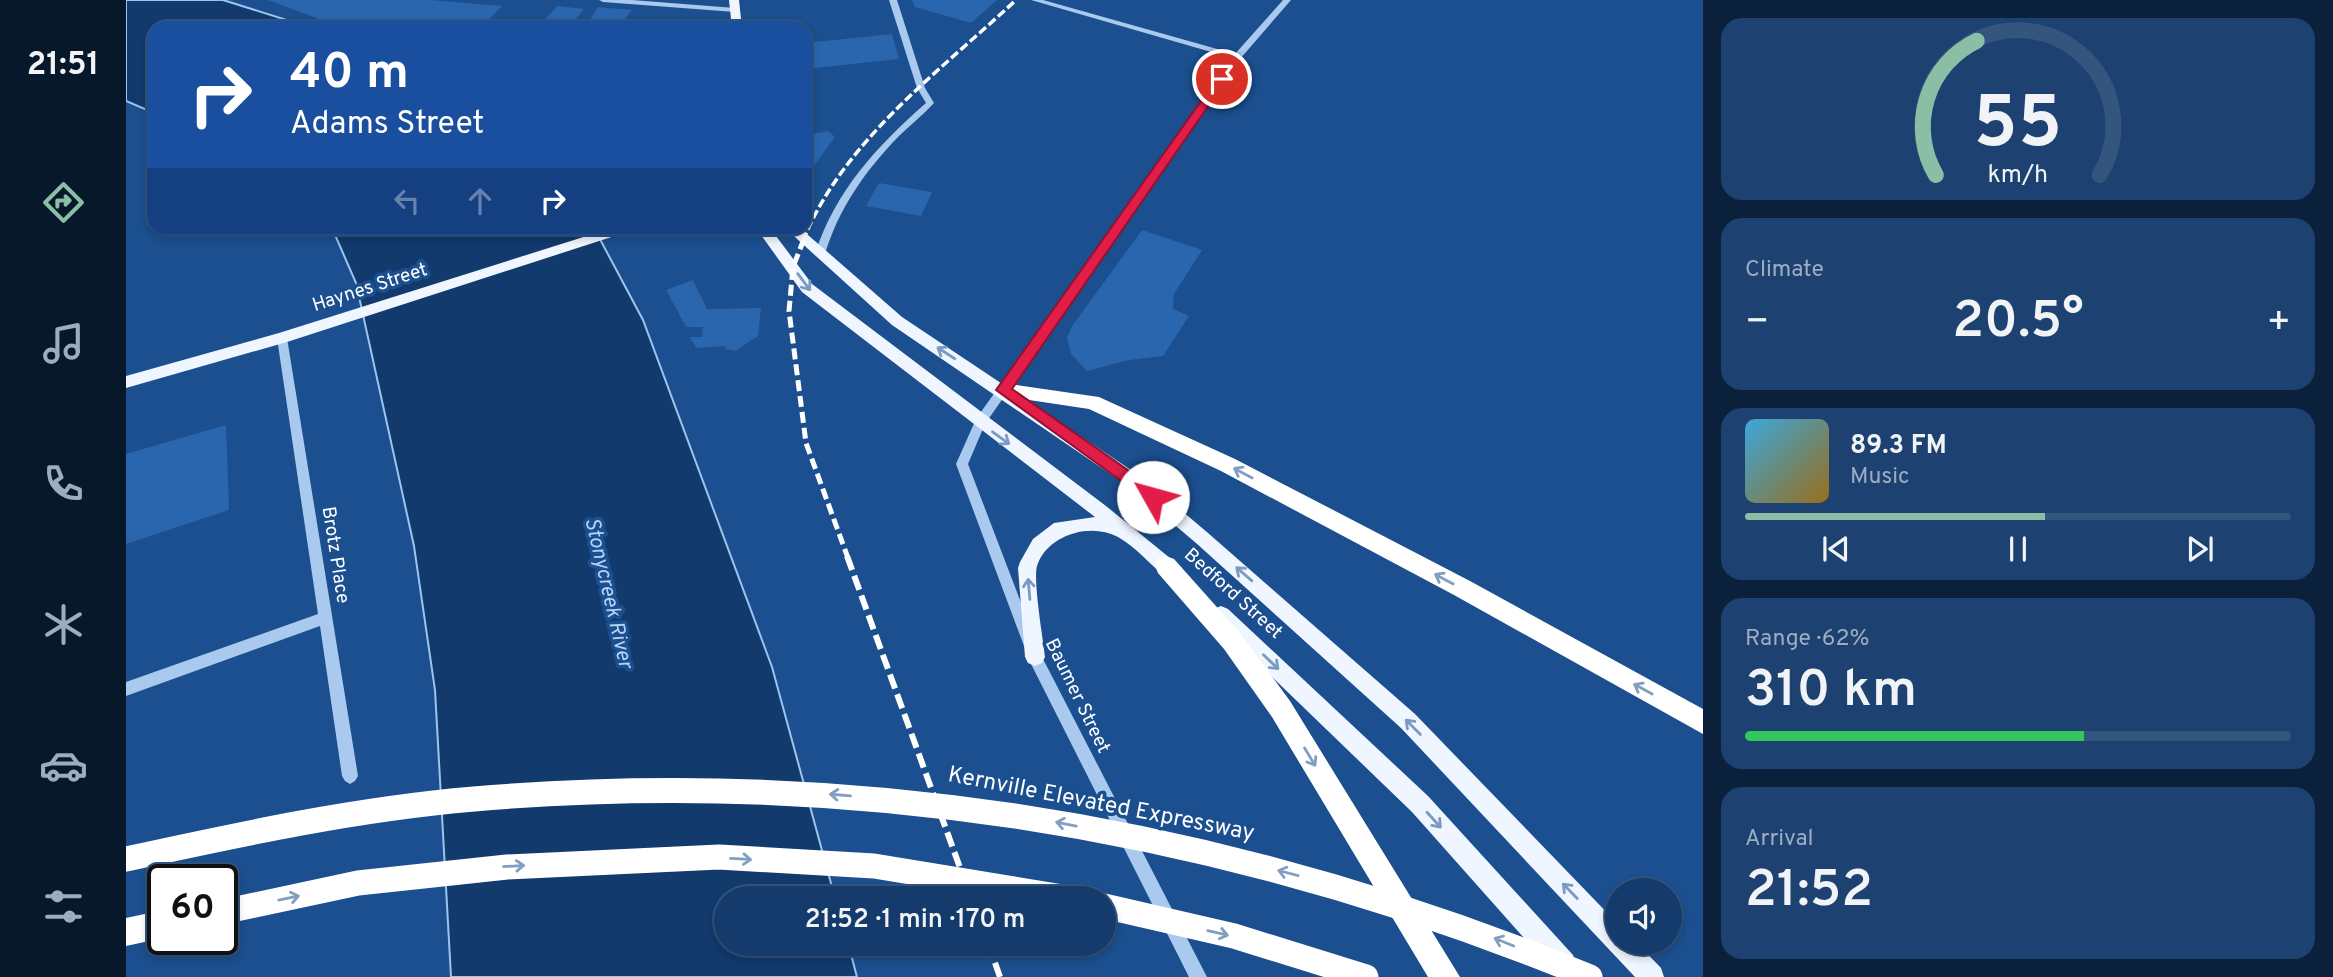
<!DOCTYPE html>
<html lang="en">
<head>
<meta charset="utf-8">
<style>
  body { margin:0; font-family:Overpass,sans-serif; background:#1d4271; color:#f1f3f6; height:100vh; display:flex; flex-direction:column; font-size:26px; white-space:nowrap }
  * { box-sizing:border-box; margin:0 }
  p { font-size:23px; color:#9dadc1 }
  .icon { flex:none; width:38px; height:38px; fill:none; stroke:currentColor; stroke-width:2; stroke-linecap:round; stroke-linejoin:round }
  .map { position:relative; flex:1; overflow:hidden }
  .panel { display:flex; flex-direction:column; gap:18px; padding:18px; background:#0b203b; width:630px }
  .panel>* { flex:none }
  .hud { position:absolute; left:21px; top:21px; width:665px; height:214px; border-radius:21px; box-shadow:0 4px 10px #0003,0 0 0 2px #33557e; background:#1a4fa0; color:#fff; overflow:hidden }
  .buttons { position:absolute; left:1479px; top:878px; display:grid; gap:14px }
  .buttons a { display:grid; place-items:center; width:77px; height:77px; border-radius:50%; background:#143b6b; box-shadow:0 4px 10px #0003,0 0 0 2px #33557e; font-size:35px }
  .speed { position:absolute; left:21px; top:864px; display:flex; gap:14px; font-size:35px; font-weight:700; text-align:center }
  .speed>* { display:grid; place-content:center; width:91px; height:91px; border-radius:50%; background:#143b6b; box-shadow:0 4px 10px #0003,0 0 0 2px #33557e; line-height:1 }
  .speed .limit { border:4px solid #111; border-radius:10px; background:#fff; color:#111 }
  .pin { position:absolute; display:grid; place-items:center; width:60px; height:60px; color:#fff; margin:-30px; border:4px solid #fff; border-radius:50%; box-shadow:0 2px 7px #0007 }
  .me { position:absolute; width:77px; margin:-38px; rotate:308deg; stroke-linejoin:round; filter:drop-shadow(0 0 5px #0008) }
  .turn { display:flex; align-items:center; gap:24px; height:147px; padding:0 28px; font-size:32px }
  .turn .icon { width:91px; height:91px; stroke-width:2.5 }
  .turn b { display:block; font-size:49px; line-height:60px }
  .lanes { display:flex; align-items:center; height:66px; padding:0 28px; background:#0003; justify-content:center; gap:35px; direction:ltr }
  .lanes .off { opacity:.35 }
  .big { font-size:52px; font-weight:600; line-height:1.1 }
  .panel .widget { flex:1; display:flex; flex-direction:column; justify-content:center; gap:10px; min-width:0; padding:0 24px; border-radius:21px; background:#1d4271 }
  .panel .dial { align-items:center; gap:0 }
  .dial svg { height:182px; overflow:visible; fill:none; stroke:#33557e; stroke-width:7; stroke-linecap:round; text-anchor:middle }
  .dial text { fill:#f1f3f6; stroke:none }
  .song { display:flex; align-items:center; gap:21px }
  .cover { width:84px; height:84px; border-radius:10px; background:linear-gradient(135deg,hsl(200 70% 55%),hsl(40 70% 35%)) }
  .played { height:7px; border-radius:4px; background:linear-gradient(90deg,#8abfa5 55%,#33557e 55%) }
  .keys { display:flex; justify-content:space-around; direction:ltr }
  .heat { display:flex; justify-content:space-between; align-items:center; font-size:38px; direction:ltr }
  .charge { height:10px; border-radius:5px; background:linear-gradient(90deg,#34c759 62%,#33557e 0) }
  .trip { position:absolute; left:588px; top:886px; width:402px; height:70px; border-radius:35px; background:#143b6b; box-shadow:0 4px 10px #0003,0 0 0 2px #33557e; font-weight:600; line-height:70px; text-align:center }
  main { display:flex; flex:1; min-height:0 }
  .tabs { display:flex; flex-direction:column; width:126px; justify-content:space-around; align-items:center; background:#08182b; color:#9dadc1 }
  .tabs .icon { width:49px; height:49px }
  .tabs .active { color:#8abfa5 }
  .tabs b { font-size:32px; color:#f1f3f6 }
  .map>svg:first-child { display:block }
</style>
</head>
<body>
<main>
<nav class="tabs">
<b>21:51</b>
<svg class="icon active" aria-label="directions" viewBox="0 0 24 24"><path d="M12 3l9 9-9 9-9-9zM9 14v-3h6M13 9l2 2-2 2"/></svg>
<svg class="icon" aria-label="music" viewBox="0 0 24 24"><path d="M9 18V5l10-2v13"/><circle cx="6" cy="18" r="3"/><circle cx="16" cy="16" r="3"/></svg>
<svg class="icon" aria-label="phone" viewBox="0 0 24 24"><path d="M5 4h4l2 5-3 2q2 4 5 5l2-3 5 2v4C11 20 4 13 5 4z"/></svg>
<svg class="icon" aria-label="climate" viewBox="0 0 24 24"><path d="M12 3v18M4 7l16 10M4 17L20 7"/></svg>
<svg class="icon" aria-label="car" viewBox="0 0 24 24"><path d="M5 17H2v-5l4-1 3-4h7l3 4 3 1v5h-3M9 17h6M6 11h13"/><circle cx="7" cy="17" r="2"/><circle cx="17" cy="17" r="2"/></svg>
<svg class="icon" aria-label="filters" viewBox="0 0 24 24"><path d="M4 7h16M4 17h16"/><circle cx="9" cy="7" r="2"/><circle cx="15" cy="17" r="2"/></svg>
</nav>
<div class="map">
<svg width="1577" height="977" viewBox="0 0 1577 977">
  <rect width="100%" height="100%" fill="#1b4f8f"/>
  <path fill="#123a6d" stroke="#9cc4f0" stroke-width="2" d="M0,0H97L186,28H28V113L0,101Z
    M202,228H468L517,320L646,667L709,898H600V943H722L731,977H325L309,690L288,546L230,283L210,237Z"/>
  <path fill="#2a66ad" d="M142,0H305L376,6L355,28H217Z
    M786,0H871L845,23L789,7Z
    M431,6L458,9L443,28H411Z
    M472,7L506,10L491,28H459Z
    M766,34L773,59L679,69V43Z
    M702,131L709,137L679,178V135Z
    M753,183L806,192L795,216L740,206Z
    M1016,230L1076,250L1048,294L1047,309L1063,316L1037,356L1003,360L961,371L945,354L941,338L946,326Z
    M567,280L581,309L635,308L632,336L609,351L600,349L599,346L570,348L564,337H576L577,327H560L540,290Z
    M100,425L103,510L0,544V454Z"/>
  <g fill="none" stroke-linecap="round" stroke-linejoin="round">
    <path fill="#a9c9ee" fill-rule="evenodd" d="M473,0H506L609,8L613,10L609,12L477,2Z
      M763,0H771L799,88L808,103C797,115 784,125 773,136C739,171 713,208 699,254L698,256H690L689,254C709,191 751,146 800,103L791,88Z
      M905,0H917L1109,54L1157,0H1165L1114,59L859,424L842,464L915,655L1081,977H1063L904,662L830,464L850,419L1106,58Z
      M156,334L161,338L232,776L229,781L224,784L219,781L216,776L194,626L0,696V682L192,614L151,338Z"/>
    <path fill="#f0f6ff" fill-rule="evenodd" d="M603,0H613L616,28H606Z
      M486,228H506L504,231L161,342L0,388V376L153,333Z
      M630,228H644L686,284L980,506L1055,567L1057,573L1055,579L1048,581L1041,579C1026,566 1010,547 992,537C964,522 921,535 911,566C907,581 917,638 919,657L916,663L909,666L902,663L899,657L892,568L894,562L907,539L928,523L969,517L676,292Z
      M659,228H674L776,317L1017,478L1082,533L1289,714L1491,923V943H1511L1535,968L1538,977H1509L1275,728L1070,543L1005,488L766,325Z
      M1095,606L1102,609L1302,796L1447,955L1450,964L1447,973L1438,976L1429,973L1286,812L1088,621L1085,615L1088,609Z"/>
    <path fill="#fff" fill-rule="evenodd" d="M877,383L973,397L1109,459L1344,581L1577,709V734L1328,595L1095,471L963,409L870,395L867,390Z
      M1040,556L1048,559L1114,633L1164,701L1334,977H1302L1146,717L1098,649L1032,573L1029,566L1032,559Z
      M37,910V938L0,946V918Z"/>
    <path stroke="#fff" stroke-width="3.5" stroke-dasharray="9 3.5" stroke-linecap="butt" d="M677,241C716,142 814,71 890,0"/>
    <path stroke="#fff" stroke-width="5" stroke-dasharray="11 5" stroke-linecap="butt" d="M678,239L667,267L663,311L680,443L722,558"/>
    <path stroke="#fff" stroke-width="6" stroke-dasharray="15 6" stroke-linecap="butt" d="M721,556L845,898
      M862,943L874,977"/>
    <path stroke="#fff" stroke-width="25" d="M0,859C115,834 230,809 348,799C733,766 1107,830 1464,977
      M978,906L1108,936L1240,977
      M96,912L232,883L381,867L593,857L748,866L943,898"/>
  </g>
  <defs><path id="oneway-shaft" d="M-6 0H5M1.5-3L5.5 0L1.5 3" fill="none" stroke-width="1.6" stroke-linecap="round" stroke-linejoin="round" transform="scale(1.75)"/></defs>
  <g stroke="#7b9ac1">
    <use href="#oneway-shaft" transform="translate(678 282) rotate(53)"/>
    <use href="#oneway-shaft" transform="translate(820 353) rotate(-147)"/>
    <use href="#oneway-shaft" transform="translate(875 438) rotate(36)"/>
    <use href="#oneway-shaft" transform="translate(1118 574) rotate(-139)"/>
    <use href="#oneway-shaft" transform="translate(903 589) rotate(-95)"/>
    <use href="#oneway-shaft" transform="translate(1145 662) rotate(44)"/>
    <use href="#oneway-shaft" transform="translate(1287 727) rotate(-135)"/>
    <use href="#oneway-shaft" transform="translate(1308 820) rotate(48)"/>
    <use href="#oneway-shaft" transform="translate(1444 891) rotate(-134)"/>
  </g>
  <g stroke="#829ec1">
    <use href="#oneway-shaft" transform="translate(1117 473) rotate(-152)"/>
    <use href="#oneway-shaft" transform="translate(1318 579) rotate(-152)"/>
    <use href="#oneway-shaft" transform="translate(1517 689) rotate(-151)"/>
    <use href="#oneway-shaft" transform="translate(1184 757) rotate(59)"/>
    <use href="#oneway-shaft" transform="translate(714 795) rotate(-175)"/>
    <use href="#oneway-shaft" transform="translate(940 824) rotate(-169)"/>
    <use href="#oneway-shaft" transform="translate(615 859) rotate(3)"/>
    <use href="#oneway-shaft" transform="translate(388 866) rotate(-3)"/>
    <use href="#oneway-shaft" transform="translate(1162 873) rotate(-165)"/>
    <use href="#oneway-shaft" transform="translate(163 898) rotate(-12)"/>
    <use href="#oneway-shaft" transform="translate(1092 933) rotate(13)"/>
    <use href="#oneway-shaft" transform="translate(1378 942) rotate(-158)"/>
  </g>
  <path fill="#e11d48" stroke="#92132f" stroke-width="2" d="M1096,76L1101,79L886,389L1033,492L1035,497L1027,504L870,390L1092,77Z"/>
  <g text-anchor="middle" dominant-baseline="central" stroke-width="7" stroke-linejoin="round" paint-order="stroke">
    <g font-size="19" fill="#fff" stroke="#1b4f8f">
      <text transform="translate(244 288) rotate(-18)">Haynes Street</text>
      <text transform="translate(209 555) rotate(81)">Brotz Place</text>
      <text transform="translate(1107 594) rotate(42)">Bedford Street</text>
      <text transform="translate(951 696) rotate(64)">Baumer Street</text>
    </g>
    <g font-size="21" font-style="italic" fill="#b5d3f5" stroke="#1b4f8f">
      <text transform="translate(482 593) rotate(77)">Stonycreek River</text>
    </g>
    <g font-size="23" fill="#fff" stroke="#1b4f8f">
      <text transform="translate(975 805) rotate(11)">Kernville Elevated Expressway</text>
    </g>
  </g>
</svg>
<div class="buttons">
<a><svg class="icon" aria-label="sound" viewBox="0 0 24 24"><path d="M4 9h4l5-4v14l-5-4H4zM17 9q2 3 0 6"/></svg></a>
</div>
<div class="speed"><div class="limit">60</div></div>
<div class="pin" style="left:1096px;top:79px;background:#d93025"><svg class="icon" aria-label="arrive" viewBox="0 0 24 24"><path d="M6 21V4h12l-3 4 3 4H6"/></svg></div>
<svg class="me" style="left:1027px;top:497px" viewBox="-20 -20 40 40"><circle r="19" fill="#fff"/><path d="M0-13L10 11 0 6-10 11z" fill="#e11d48"/></svg>
<div class="trip">21:52 · 1 min · 170 m</div>
<div class="hud">
<div class="turn"><svg class="icon" aria-label="right" viewBox="0 0 24 24"><path d="M7 20v-9h11M14 6l5 5-5 5"/></svg><div><b>40 m</b>Adams Street</div></div>
<div class="lanes"><svg class="icon off" aria-label="left" viewBox="0 0 24 24"><path d="M17 20v-9H6M10 6l-5 5 5 5"/></svg><svg class="icon off" aria-label="ahead" viewBox="0 0 24 24"><path d="M12 20V5M6 11l6-6 6 6"/></svg><svg class="icon" aria-label="right" viewBox="0 0 24 24"><path d="M7 20v-9h11M14 6l5 5-5 5"/></svg></div>
</div>
</div>
<section class="panel">
<div class="widget dial"><svg viewBox="0 0 100 80">
<path d="M14 69A42 42 0 1 1 86 69"/>
<path d="M14 69A42 42 0 0 1 32 10" stroke="#8abfa5"/>
<text x="50" y="56" font-size="32" font-weight="700">55</text>
<text x="50" y="72" font-size="11">km/h</text>
</svg></div>
<div class="widget"><p>Climate</p>
<div class="heat"><a>−</a><b class="big">20.5°</b><a>+</a></div>
</div>
<div class="widget">
<div class="song"><i class="cover"></i><div><b>89.3 FM</b><p>Music</p></div></div>
<div class="played"></div>
<div class="keys"><svg class="icon" aria-label="previous" viewBox="0 0 24 24"><path d="M18 5L8 12l10 7zM5 5v14"/></svg><svg class="icon" aria-label="pause" viewBox="0 0 24 24"><path d="M8 5v14M16 5v14"/></svg><svg class="icon" aria-label="next" viewBox="0 0 24 24"><path d="M6 5l10 7-10 7zM19 5v14"/></svg></div>
</div>
<div class="widget"><p>Range · 62%</p><b class="big">310 km</b><div class="charge"></div></div>
<div class="widget"><p>Arrival</p><b class="big">21:52</b></div>
</section>
</main>
</body>
</html>
